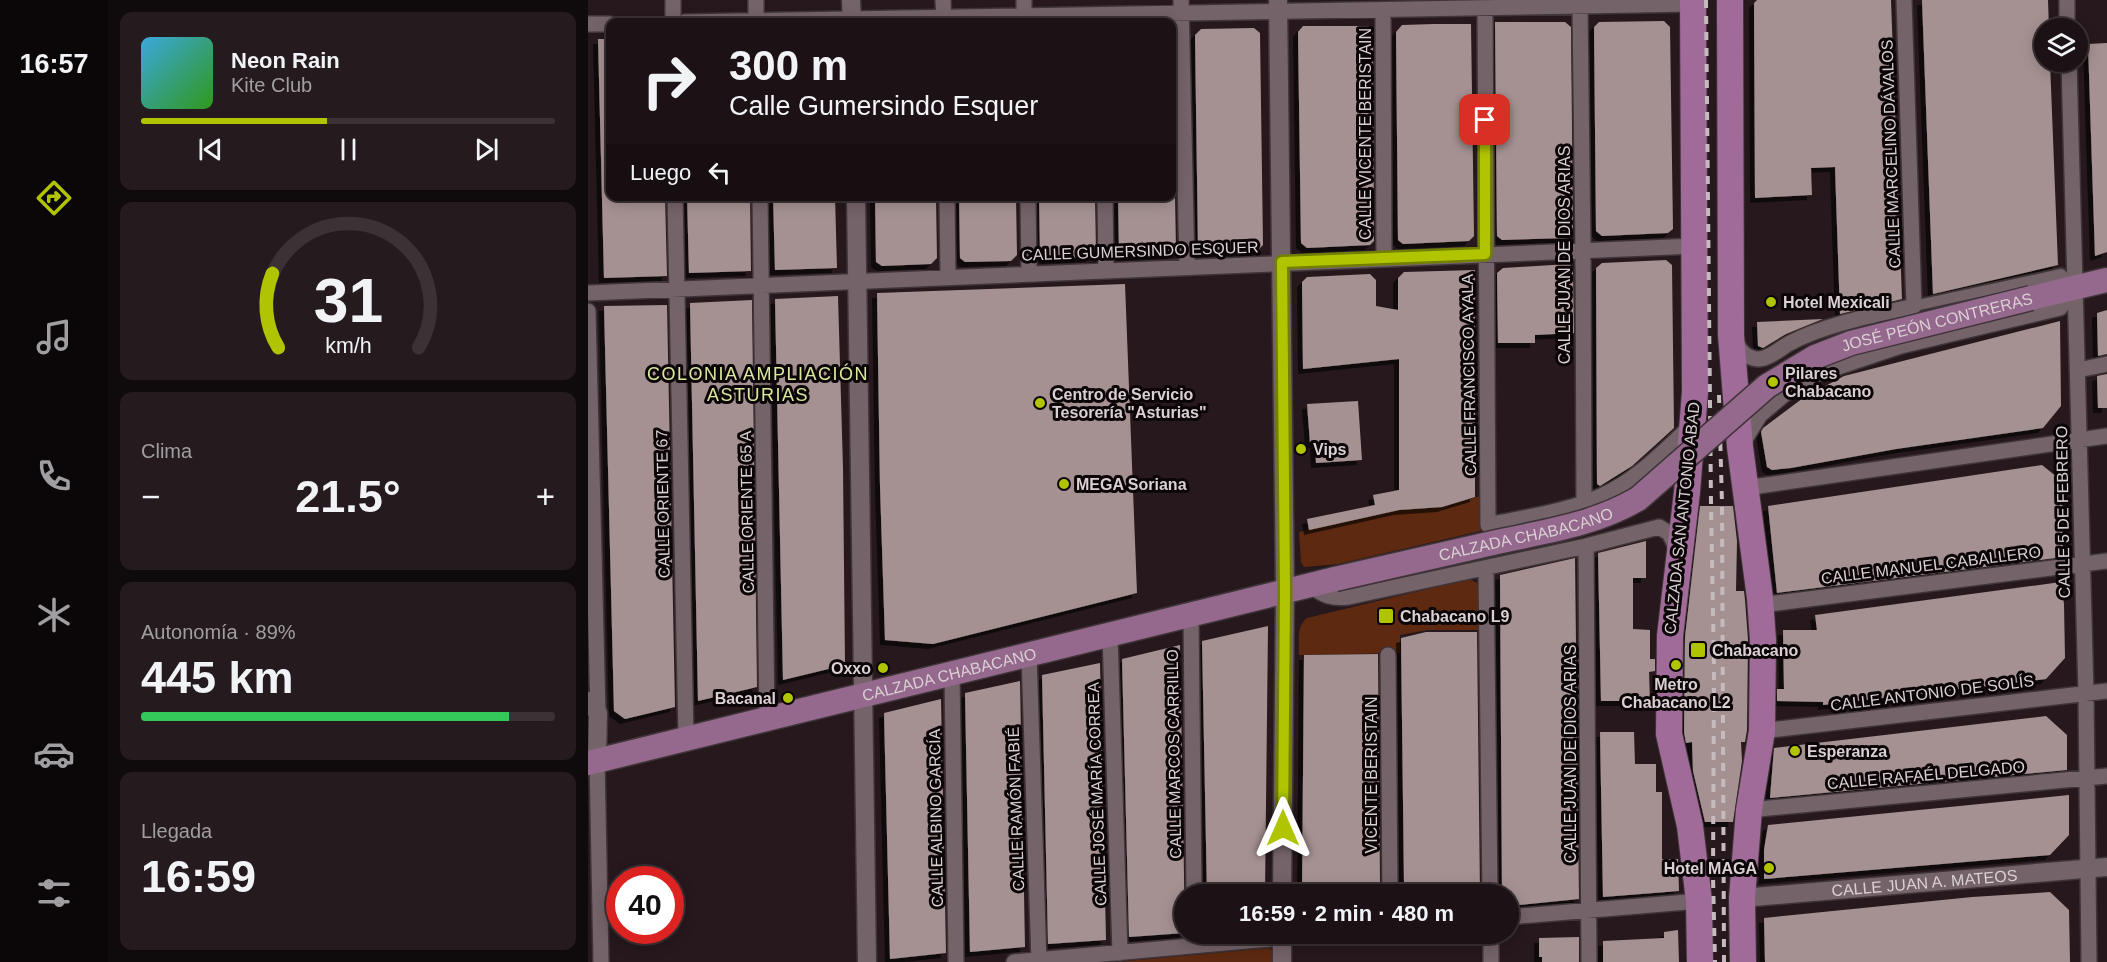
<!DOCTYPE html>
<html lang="es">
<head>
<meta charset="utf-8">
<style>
  body { margin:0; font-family:Arial,sans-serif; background:#251b1f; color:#f1f3f6; height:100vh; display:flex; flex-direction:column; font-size:22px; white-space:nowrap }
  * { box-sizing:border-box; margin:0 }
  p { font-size:20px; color:#a09ea1 }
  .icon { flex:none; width:33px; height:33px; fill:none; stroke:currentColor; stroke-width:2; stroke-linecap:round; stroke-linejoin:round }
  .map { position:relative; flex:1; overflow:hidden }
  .sheet { display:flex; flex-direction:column; gap:12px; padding:12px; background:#0f0a0c; width:480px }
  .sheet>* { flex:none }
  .top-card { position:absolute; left:18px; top:18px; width:570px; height:183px; border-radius:12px; box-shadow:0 3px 15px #0003,0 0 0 2px #3a3235; background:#1c1216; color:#f1f3f6; overflow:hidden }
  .controls { position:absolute; left:1446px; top:18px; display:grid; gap:12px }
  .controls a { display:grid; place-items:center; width:54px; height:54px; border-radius:50%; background:#1c1216; box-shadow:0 3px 15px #0003,0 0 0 2px #3a3235; font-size:30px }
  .speed { position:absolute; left:18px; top:866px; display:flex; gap:12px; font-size:30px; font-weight:700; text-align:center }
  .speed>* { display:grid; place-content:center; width:78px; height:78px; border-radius:50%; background:#1c1216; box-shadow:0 3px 15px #0003,0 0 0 2px #3a3235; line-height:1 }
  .speed .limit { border:9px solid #d22; background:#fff; color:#111 }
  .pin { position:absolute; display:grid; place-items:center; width:51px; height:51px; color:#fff; margin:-26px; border-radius:12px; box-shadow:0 3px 9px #0006 }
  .me { position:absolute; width:66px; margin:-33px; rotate:0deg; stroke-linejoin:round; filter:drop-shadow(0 0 4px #0008) }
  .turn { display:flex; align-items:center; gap:21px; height:126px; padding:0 24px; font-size:27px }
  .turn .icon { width:78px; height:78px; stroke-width:2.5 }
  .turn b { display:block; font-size:42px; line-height:51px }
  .then { display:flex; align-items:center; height:57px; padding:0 24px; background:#0003; gap:12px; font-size:22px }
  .big { font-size:45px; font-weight:700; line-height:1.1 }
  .sheet .widget { flex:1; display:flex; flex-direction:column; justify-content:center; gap:9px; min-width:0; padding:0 21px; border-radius:12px; background:#251b1f }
  .sheet .dial { align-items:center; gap:0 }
  .dial svg { height:156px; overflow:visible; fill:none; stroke:#3a3235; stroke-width:7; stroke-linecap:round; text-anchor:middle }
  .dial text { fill:#f1f3f6; stroke:none }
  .song { display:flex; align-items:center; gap:18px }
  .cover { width:72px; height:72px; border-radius:9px; background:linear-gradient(135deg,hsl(200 70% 55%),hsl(110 70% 35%)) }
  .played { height:6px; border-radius:3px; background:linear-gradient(90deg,#b0c500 45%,#3a3235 45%) }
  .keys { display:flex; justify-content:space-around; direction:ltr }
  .heat { display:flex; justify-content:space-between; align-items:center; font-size:33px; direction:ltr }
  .charge { height:9px; border-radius:4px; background:linear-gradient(90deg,#34c759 89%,#3a3235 0) }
  .trip { position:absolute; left:586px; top:884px; width:345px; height:60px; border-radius:30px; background:#1c1216; box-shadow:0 3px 15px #0003,0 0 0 2px #3a3235; font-weight:700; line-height:60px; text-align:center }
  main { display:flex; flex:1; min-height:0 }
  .menu { display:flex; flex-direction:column; width:108px; justify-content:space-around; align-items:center; background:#0b0709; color:#a09ea1 }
  .menu .icon { width:42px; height:42px }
  .menu .selected { color:#b0c500 }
  .menu b { font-size:27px; color:#f1f3f6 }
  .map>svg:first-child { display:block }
</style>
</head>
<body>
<main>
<nav class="menu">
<b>16:57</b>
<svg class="icon selected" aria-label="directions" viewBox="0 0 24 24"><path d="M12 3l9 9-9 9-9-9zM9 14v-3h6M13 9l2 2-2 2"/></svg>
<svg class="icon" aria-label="music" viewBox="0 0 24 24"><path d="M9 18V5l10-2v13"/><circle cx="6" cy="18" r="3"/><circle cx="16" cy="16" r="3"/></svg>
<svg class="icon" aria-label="phone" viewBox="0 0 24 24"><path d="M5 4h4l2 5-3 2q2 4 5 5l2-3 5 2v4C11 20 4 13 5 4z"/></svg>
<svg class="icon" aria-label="climate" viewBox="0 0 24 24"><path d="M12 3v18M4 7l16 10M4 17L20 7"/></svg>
<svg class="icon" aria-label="car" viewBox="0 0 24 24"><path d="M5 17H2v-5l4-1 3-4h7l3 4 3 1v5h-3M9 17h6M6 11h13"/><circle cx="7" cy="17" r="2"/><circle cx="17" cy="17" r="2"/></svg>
<svg class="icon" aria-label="filters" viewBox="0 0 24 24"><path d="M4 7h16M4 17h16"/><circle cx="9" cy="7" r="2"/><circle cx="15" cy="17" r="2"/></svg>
</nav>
<section class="sheet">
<div class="widget">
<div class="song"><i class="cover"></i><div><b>Neon Rain</b><p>Kite Club</p></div></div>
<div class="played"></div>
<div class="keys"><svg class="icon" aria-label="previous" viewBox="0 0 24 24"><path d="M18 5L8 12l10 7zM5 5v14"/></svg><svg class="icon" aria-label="pause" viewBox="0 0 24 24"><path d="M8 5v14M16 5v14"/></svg><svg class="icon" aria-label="next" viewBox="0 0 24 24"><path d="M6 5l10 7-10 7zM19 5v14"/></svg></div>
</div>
<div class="widget dial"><svg viewBox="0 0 100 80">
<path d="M14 69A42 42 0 1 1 86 69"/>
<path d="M14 69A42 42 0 0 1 11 31" stroke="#b0c500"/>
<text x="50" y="56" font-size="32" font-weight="700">31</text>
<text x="50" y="72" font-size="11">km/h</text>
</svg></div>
<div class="widget"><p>Clima</p>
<div class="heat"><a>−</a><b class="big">21.5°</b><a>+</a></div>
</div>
<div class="widget"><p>Autonomía · 89%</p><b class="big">445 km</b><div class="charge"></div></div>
<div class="widget"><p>Llegada</p><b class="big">16:59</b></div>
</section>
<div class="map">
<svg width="1519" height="962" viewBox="0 0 1519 962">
  <defs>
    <filter id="shadow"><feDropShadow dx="-5" dy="5" stdDeviation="0" flood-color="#0009"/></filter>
  </defs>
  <rect width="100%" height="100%" fill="#26181d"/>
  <path fill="#5d2910" d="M892,496V524L901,529L750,564L716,567L713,562L711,532L811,510L855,507Z
    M881,579L889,583L893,591V630H840L812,635V653L711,655C711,642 708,626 719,618Z
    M681,948L685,951L684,962H529Z"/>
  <path fill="#a59191" filter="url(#shadow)" d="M1169,0H1303L1314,299L1252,314L1247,167L1223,168L1224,195L1167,198L1166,3Z
    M1334,0H1460L1461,28H1456V62H1462L1470,265L1345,294Z
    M1076,21L1082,27L1085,229L1080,233L1014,236L1008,231L1006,27L1011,22Z
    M907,22H977L983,27L985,232L980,238L914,240L909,236Z
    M846,24H883L886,236L881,241L815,244L810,240L808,32L814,25Z
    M715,26H780L785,31L786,241L782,245L719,248L713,243L710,32Z
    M666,28L672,33L675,245L669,251L618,252L610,247L607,35L613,29Z
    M10,39H22V196H77L79,276L16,278Z
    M1519,43V252L1507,256L1500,44Z
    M99,196H162L163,271L101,273Z
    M185,196H247L249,268L187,270Z
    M287,196H348L349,258L343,264L294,266L288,262Z
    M371,196H428L429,255L423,261L377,262L372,258Z
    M451,196H507L508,251L502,257L457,259L452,254Z
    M530,196H587L588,249L583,254L536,256L531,252Z
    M1078,260L1084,265L1086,428L1044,466L1012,486L1009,484L1008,268L1014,263Z
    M981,264L985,268L986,333L947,335V343H910L909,273L915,268Z
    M887,270V497L854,507L811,510L721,530L719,519L787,505L785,495L811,490V359L715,369L714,282L719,277L782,274L788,280V306L810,310V278L816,272Z
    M537,284L549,593L345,644L297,640L292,486L289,293Z
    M250,296L255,468L257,665L195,680L187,299Z
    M164,300L169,687L110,701L102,303Z
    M79,305L87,707L37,719L26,711L16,306Z
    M1519,310V354L1510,356L1509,313Z
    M1235,319L1198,334L1175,348L1170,346L1169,322Z
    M1472,321L1473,406L1455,428L1308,449L1203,468L1184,470L1179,467L1173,432L1175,428L1215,398L1256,376Z
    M1519,374V408H1510L1509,376Z
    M770,401L774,460L728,463L727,443H722L719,404Z
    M1454,465L1474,481L1475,557L1189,593L1180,506Z
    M1112,506H1145L1149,541L1148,591H1156L1157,600L1160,640L1159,730L1157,742H1153L1154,761L1145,822H1117L1105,771L1104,742L1098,743L1096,732L1097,637Z
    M1058,541V578H1045V629L1062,630V659H1067V671L1061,672L1062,701H1013L1010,553Z
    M987,558L991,899L921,906V894H914L912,575Z
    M1473,582L1476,604L1477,658L1458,679L1235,705V702L1189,701V689H1196L1195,630H1229L1227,615Z
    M680,626L677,894H619L614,641Z
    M838,632H889L892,894H855V883H816L813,638Z
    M592,645L597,933L541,937L534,659Z
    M790,654L792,883H756V894H714L716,655Z
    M512,663L518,940L460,944L454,675Z
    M432,681L437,947L382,952L377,693Z
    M353,699L358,953L302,959L296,713Z
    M1458,716L1479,735V770L1182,798L1186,748Z
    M1012,732H1046L1047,764H1068V792H1074V859H1090L1091,891L1015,897Z
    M1481,795V835L1462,855L1176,879V850L1180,825Z
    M1462,892L1481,910L1482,962H1177L1176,918L1384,897Z
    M1090,930L1091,962H1015V941L1076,938V932Z
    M991,937V962H954V957H951V938Z"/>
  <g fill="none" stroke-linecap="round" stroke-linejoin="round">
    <defs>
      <path id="pedestrian" d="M1326,306L1473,274L1486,286"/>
      <path id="minor" d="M85,0V22
        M168,0V22
        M355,0L356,22
        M436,0V22
        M593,0L599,267
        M1479,0V28
        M992,6L995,249L996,503
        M897,8L900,525C937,517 978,512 1013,496C1049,480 1076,451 1104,425
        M795,10L796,258
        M97,22L1105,4
        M0,24H22
        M1481,62L1498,693L1501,962
        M87,196L98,738
        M172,196L179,718
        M359,196L360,277
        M440,196L441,274
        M517,196L518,270
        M0,293L1107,246
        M0,311L10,713
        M1146,340C1152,350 1157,358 1170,359C1182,359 1192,348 1202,343C1238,324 1287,315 1326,306L1316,0
        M1490,370L1519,364
        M1154,444L1172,415L1204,388L1227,375L1313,346L1472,308L1488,287
        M1157,488L1519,436
        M998,546L1001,962
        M898,568L902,894
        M722,585C735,596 744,599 761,597L998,546L1071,527L1081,533L1090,551
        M1173,605L1519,561
        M603,614L606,894
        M522,634L532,953
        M441,654L451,962
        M800,655L802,894
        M364,673L368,962
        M1174,731L1519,691
        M9,760L13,962
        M1161,810L1519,776
        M921,917L1111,901
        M903,933V962
        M426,962L749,933"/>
      <g id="tertiary">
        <path d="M263,0L264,22"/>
        <path d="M690,0L697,591L694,894"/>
        <path d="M268,196L279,962"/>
        <path d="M0,701L10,713L9,760"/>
        <path id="s1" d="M1154,898L1519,867"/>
        <path d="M694,962V933"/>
      </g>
      <g id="primary">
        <path d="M1443,298L1519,280"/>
        <path id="s2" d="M0,763L747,579"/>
      </g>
      <path id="trunk" d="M1105,0L1107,392L1099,492L1082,636L1081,734L1102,826L1111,901L1112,962
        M1142,0L1143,335L1152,447L1172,598L1175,640L1174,731L1161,810L1154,898L1155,962"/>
    </defs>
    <use href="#pedestrian" stroke="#3f3538" stroke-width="14"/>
    <use href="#minor" stroke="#3f3538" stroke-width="18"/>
    <use href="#tertiary" stroke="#3f3538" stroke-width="21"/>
    <use href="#primary" stroke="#3f3538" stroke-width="27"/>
    <use href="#trunk" stroke="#3f3538" stroke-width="28"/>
    <use href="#pedestrian" stroke="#746369" stroke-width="10"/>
    <use href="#minor" stroke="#746369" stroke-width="15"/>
    <use href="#tertiary" stroke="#746369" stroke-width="18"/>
    <use href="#primary" stroke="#95688d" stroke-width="24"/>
    <use href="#trunk" stroke="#a06a99" stroke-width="26"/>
    <path stroke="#c5babe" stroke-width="4" stroke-dasharray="8 8" stroke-linecap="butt" d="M1118,0L1123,504L1126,667L1125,877L1127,962
      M1131,395L1134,504L1136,962"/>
    <defs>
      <g id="primary-bridge">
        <path id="s3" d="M747,579C801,567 855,554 909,542C959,531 1005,525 1050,499L1179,386L1227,357L1263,343L1443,298"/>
      </g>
    </defs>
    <use href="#primary-bridge" stroke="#3f3538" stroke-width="27" stroke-linecap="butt"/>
    <use href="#primary-bridge" stroke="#95688d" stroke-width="24"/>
  </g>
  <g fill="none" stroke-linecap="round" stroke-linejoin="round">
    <defs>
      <path id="route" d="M695,828L697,591L694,262L897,254V120"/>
    </defs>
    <use href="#route" stroke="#728000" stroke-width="15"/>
    <use href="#route" stroke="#b0c500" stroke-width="10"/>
  </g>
  <g fill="#b0c500" stroke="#0b0507" stroke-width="2">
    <circle cx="1183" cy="302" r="6"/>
    <circle cx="1185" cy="382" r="6"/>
    <circle cx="452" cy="403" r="6"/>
    <circle cx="713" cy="449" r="6"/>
    <circle cx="476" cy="484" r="6"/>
    <rect x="790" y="608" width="16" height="16" rx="3"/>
    <rect x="1102" y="642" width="16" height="16" rx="3"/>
    <circle cx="1088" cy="665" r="6"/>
    <circle cx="295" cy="668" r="6"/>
    <circle cx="200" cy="698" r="6"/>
    <circle cx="1207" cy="751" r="6"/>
    <circle cx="1181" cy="868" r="6"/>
  </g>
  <g text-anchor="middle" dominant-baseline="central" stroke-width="6" stroke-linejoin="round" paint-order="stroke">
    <g font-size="16" fill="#dad0d3" stroke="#0b0507">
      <text transform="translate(777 134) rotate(-90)">CALLE VICENTE BERISTAIN</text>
      <text transform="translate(1303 154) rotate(-92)">CALLE MARCELINO DÁVALOS</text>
      <text transform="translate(552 251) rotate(-2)">CALLE GUMERSINDO ESQUER</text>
      <text transform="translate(976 255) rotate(-90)">CALLE JUAN DE DIOS ARIAS</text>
      <text stroke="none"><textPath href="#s3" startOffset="669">JOSÉ PEÓN CONTRERAS</textPath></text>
      <text transform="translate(881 375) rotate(-91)">CALLE FRANCISCO AYALA</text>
      <text transform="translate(75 504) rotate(-91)">CALLE ORIENTE 67</text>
      <text transform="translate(159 512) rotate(-91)">CALLE ORIENTE 65 A</text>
      <text transform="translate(1475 512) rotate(-91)">CALLE 5 DE FEBRERO</text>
      <text transform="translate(1094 518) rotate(-84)">CALZADA SAN ANTONIO ABAD</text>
      <text stroke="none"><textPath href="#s3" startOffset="196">CALZADA CHABACANO</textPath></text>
      <text transform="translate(1343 565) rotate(-7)">CALLE MANUEL CABALLERO</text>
      <text stroke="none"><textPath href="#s2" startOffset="372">CALZADA CHABACANO</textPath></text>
      <text transform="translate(1344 693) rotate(-7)">CALLE ANTONIO DE SOLÍS</text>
      <text transform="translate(586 754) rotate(-91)">CALLE MARCOS CARRILLO</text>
      <text transform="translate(982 754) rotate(-90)">CALLE JUAN DE DIOS ARIAS</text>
      <text transform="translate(783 775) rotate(-90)">VICENTE BERISTAIN</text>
      <text transform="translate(1338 775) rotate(-5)">CALLE RAFAÉL DELGADO</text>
      <text transform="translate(509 794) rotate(-92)">CALLE JOSÉ MARÍA CORREA</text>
      <text transform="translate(428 809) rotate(-92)">CALLE RAMÓN FABIÉ</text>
      <text transform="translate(348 818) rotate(-91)">CALLE ALBINO GARCÍA</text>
      <text stroke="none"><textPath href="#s1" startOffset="183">CALLE JUAN A. MATEOS</textPath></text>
    </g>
    <g font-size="16" font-weight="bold" fill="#dad0d3" stroke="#0b0507" text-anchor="start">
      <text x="1195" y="302">Hotel Mexicali</text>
      <text x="1197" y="373">Pilares<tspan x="1197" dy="18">Chabacano</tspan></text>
      <text x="464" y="394">Centro de Servicio<tspan x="464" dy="18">Tesorería "Asturias"</tspan></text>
      <text x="725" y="449">Vips</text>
      <text x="488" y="484">MEGA Soriana</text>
      <text x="812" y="616">Chabacano L9</text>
      <text x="1124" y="650">Chabacano</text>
      <text x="283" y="668" text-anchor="end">Oxxo</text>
      <text x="1088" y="684" text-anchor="middle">Metro<tspan x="1088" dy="18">Chabacano L2</tspan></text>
      <text x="188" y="698" text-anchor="end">Bacanal</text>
      <text x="1219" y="751">Esperanza</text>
      <text x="1169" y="868" text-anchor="end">Hotel MAGA</text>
    </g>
    <g font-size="18" letter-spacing="1.5" fill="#dae89b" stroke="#0b0507">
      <text x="170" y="374">COLONIA AMPLIACIÓN<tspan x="170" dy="21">ASTURIAS</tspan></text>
    </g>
  </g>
</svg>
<div class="controls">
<a><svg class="icon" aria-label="layers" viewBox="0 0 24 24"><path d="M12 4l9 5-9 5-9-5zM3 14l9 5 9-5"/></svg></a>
</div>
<div class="speed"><div class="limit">40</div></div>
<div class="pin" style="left:897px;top:120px;background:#d93025"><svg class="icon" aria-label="arrive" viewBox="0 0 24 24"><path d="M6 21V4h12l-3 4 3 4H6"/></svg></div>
<svg class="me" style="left:695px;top:828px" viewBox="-20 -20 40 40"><path d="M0-17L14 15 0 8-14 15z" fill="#b0c500" stroke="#fff" stroke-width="4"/></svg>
<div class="trip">16:59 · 2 min · 480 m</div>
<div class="top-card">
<div class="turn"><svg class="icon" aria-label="right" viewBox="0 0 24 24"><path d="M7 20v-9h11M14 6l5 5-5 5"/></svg><div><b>300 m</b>Calle Gumersindo Esquer</div></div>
<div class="then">Luego<svg class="icon" aria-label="left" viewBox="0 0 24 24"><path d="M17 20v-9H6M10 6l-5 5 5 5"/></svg></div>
</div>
</div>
</main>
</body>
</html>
